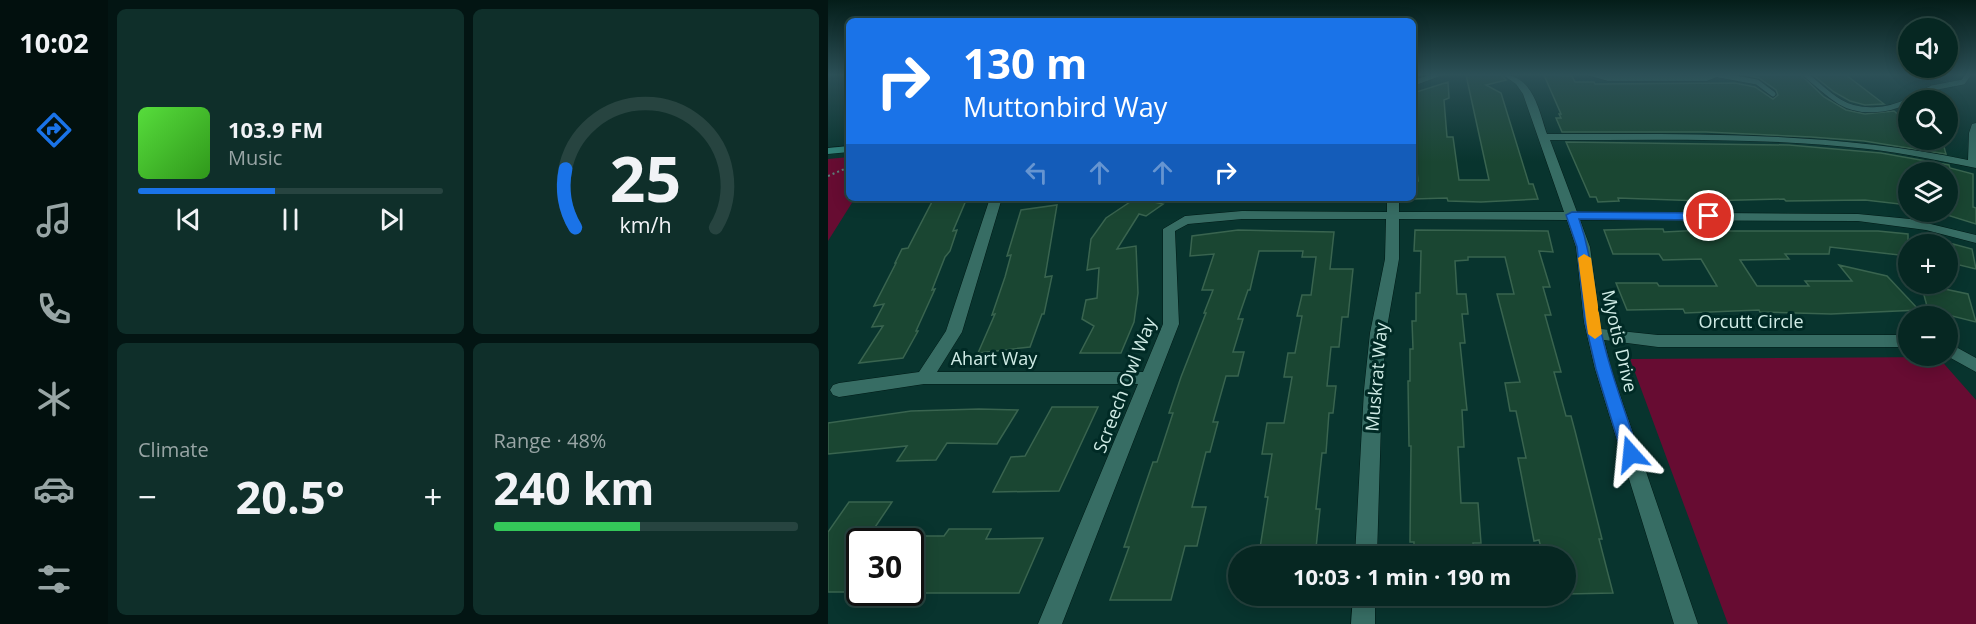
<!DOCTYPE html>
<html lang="en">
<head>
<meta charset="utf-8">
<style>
  body { margin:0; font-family:"Open Sans",sans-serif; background:#0f2f2a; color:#f1f3f6; height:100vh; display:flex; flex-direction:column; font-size:22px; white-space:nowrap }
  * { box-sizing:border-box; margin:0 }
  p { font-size:20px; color:#98a5a5 }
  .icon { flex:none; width:33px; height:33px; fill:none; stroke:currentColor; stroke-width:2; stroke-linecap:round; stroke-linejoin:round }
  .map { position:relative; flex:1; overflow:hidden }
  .sheet { display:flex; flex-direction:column; gap:9px; padding:9px; background:#031513; width:720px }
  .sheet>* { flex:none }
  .hud { position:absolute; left:18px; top:18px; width:570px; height:183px; border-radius:9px; box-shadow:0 3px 15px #0003,0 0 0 2px #274440; background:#1a73e8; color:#fff; overflow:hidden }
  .buttons { position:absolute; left:1070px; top:18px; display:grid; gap:12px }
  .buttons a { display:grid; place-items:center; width:60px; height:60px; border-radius:50%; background:#062722; box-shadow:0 3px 15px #0003,0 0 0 2px #274440; font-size:30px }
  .speed { position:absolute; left:18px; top:528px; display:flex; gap:12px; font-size:30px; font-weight:700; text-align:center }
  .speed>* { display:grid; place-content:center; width:78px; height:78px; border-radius:50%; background:#062722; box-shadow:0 3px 15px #0003,0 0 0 2px #274440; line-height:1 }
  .speed .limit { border:3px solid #111; border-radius:9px; background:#fff; color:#111 }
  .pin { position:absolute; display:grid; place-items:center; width:51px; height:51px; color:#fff; margin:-26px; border:3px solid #fff; border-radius:50%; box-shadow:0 2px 6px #0007 }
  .me { position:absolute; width:66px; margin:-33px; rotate:342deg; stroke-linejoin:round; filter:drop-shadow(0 0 4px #0008) }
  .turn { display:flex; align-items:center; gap:21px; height:126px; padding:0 18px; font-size:27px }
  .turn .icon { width:78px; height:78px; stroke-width:2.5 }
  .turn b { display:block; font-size:42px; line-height:51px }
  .lanes { display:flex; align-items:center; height:57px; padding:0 18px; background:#0003; justify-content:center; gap:30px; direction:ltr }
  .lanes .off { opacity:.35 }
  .big { font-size:45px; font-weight:700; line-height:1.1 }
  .sheet .tile { flex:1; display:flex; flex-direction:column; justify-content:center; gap:9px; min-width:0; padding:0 21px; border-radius:9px; background:#0f2f2a }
  .sheet .dial { align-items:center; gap:0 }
  .dial svg { height:156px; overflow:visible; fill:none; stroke:#274440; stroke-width:7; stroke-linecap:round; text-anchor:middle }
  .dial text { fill:#f1f3f6; stroke:none }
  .song { display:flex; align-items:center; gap:18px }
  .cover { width:72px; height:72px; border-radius:9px; background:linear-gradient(135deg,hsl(110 70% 55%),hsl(110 70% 35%)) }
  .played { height:6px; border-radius:3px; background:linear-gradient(90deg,#1a73e8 45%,#274440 45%) }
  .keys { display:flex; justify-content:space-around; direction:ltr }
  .heat { display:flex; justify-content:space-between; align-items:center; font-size:33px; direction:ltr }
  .charge { height:9px; border-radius:4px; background:linear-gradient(90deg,#34c759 48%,#274440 0) }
  .sheet .tiles { flex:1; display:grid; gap:9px; grid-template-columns:repeat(2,1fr) }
  .trip { position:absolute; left:400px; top:546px; width:348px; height:60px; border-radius:30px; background:#062722; box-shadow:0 3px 15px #0003,0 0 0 2px #274440; font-weight:700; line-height:60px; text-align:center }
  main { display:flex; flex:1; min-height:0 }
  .menu { display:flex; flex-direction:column; width:108px; justify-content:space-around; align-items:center; background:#02100e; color:#98a5a5 }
  .menu .icon { width:42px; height:42px }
  .menu .selected { color:#1a73e8 }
  .menu b { font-size:27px; color:#f1f3f6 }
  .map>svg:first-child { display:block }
</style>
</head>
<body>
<main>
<nav class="menu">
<b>10:02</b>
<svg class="icon selected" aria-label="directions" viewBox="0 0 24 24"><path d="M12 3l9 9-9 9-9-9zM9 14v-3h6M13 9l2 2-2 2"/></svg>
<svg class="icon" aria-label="music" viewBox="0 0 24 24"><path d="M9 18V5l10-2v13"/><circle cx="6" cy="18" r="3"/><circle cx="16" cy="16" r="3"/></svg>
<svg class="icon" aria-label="phone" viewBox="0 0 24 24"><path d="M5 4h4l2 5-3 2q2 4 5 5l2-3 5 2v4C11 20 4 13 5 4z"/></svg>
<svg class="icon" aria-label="climate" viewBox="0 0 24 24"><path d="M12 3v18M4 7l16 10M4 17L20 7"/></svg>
<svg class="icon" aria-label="car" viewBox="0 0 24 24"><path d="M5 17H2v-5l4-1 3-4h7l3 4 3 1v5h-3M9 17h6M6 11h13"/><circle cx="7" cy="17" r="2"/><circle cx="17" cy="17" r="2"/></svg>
<svg class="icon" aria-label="filters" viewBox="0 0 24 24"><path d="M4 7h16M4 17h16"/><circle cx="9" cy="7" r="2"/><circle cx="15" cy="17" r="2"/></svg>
</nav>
<section class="sheet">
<div class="tiles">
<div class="tile">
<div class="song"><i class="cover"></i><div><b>103.9 FM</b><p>Music</p></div></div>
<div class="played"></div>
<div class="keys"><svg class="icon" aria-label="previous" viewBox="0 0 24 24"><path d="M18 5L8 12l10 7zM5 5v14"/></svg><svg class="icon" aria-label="pause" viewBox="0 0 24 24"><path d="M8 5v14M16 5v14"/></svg><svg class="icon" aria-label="next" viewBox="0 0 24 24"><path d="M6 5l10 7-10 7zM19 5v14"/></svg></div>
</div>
<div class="tile dial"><svg viewBox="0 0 100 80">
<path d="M14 69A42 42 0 1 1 86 69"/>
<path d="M14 69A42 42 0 0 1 9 39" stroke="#1a73e8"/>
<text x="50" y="56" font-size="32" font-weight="700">25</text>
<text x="50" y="72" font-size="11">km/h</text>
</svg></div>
<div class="tile"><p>Climate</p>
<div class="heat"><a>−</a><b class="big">20.5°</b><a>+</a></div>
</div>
<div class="tile"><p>Range · 48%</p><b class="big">240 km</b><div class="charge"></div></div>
</div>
</section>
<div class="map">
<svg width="1148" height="624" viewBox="0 0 1148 624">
  <rect width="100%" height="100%" fill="#08342e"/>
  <path fill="#670c32" d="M21,157V198H27L0,241V159Z
    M1110,357L1148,400V624H900L802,359Z"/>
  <path fill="#1a4632" stroke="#39644f" stroke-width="1.5" d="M638,75H673L678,80L658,85L673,93L701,184H705L710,199L653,202L620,201L619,198L585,199V181H590L587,152L589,124H585V93L620,82L621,98L616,100L619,137H625L631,180H661Z
    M716,75L744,76L747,82H766L767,84L907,83L927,87L945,99L950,95L948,90L931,78L917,75H973L996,97L1018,110L1037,114L1066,111L1073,117L1080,140H1114L1118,154L1036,141L983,137L878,132H734L728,118H733L731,114H733Z
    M985,75H1018L1056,104L1037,105L1022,101L1006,92Z
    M738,142L961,145L1053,153L1121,165L1122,168L1145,174V207L1148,208V224L1119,215V172H1082L1080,168V172H1077L1080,179V205L1037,200L958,201L956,199L875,201L790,198L791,201L770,202L768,197H762Z
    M114,198H139L125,231L129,230L122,251L117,257L104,290L107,289L88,331H90L75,358L31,363L55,326L44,327L56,304L46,306L68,263H67L74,249L80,248L105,200Z
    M308,198L335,204L318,216L311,214L289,249L308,246L310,293L306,322L293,353H252L266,326L254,319L258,300L269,298L271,268L259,270L263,239L278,218Z
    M229,205L217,277L224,276L216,314H214L202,347L150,353L167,314L164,315L177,277L183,255L179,256L193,210Z
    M818,229H835L836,232L896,229L897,231H1050L1080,234V256L1002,247L1001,254H957L961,259L912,260L929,286H981L977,281H1024L1011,265L1059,276L1091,310L1003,314L932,312L931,310L857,313L855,309L799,310L788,283H829L831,286H889L873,259L835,260L831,254H785L776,230Z
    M410,230L506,232L502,269H525L520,317H514L511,347H503L499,386H508L505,413H501L498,453H494L488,509H492L488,548H432L440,497H437L444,454H434L439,423H456L464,377H456L460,353H467L474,316H469L474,295H483L488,257H474L475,251H431L422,290H420L410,319H415L405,352H416L410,376H398L385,422H390L382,452H378L364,507H378L369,546H357L343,600H282L301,547H296L325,462H329L345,413H341L353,377L378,313H376L385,290H374L386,254L362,256L364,236Z
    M587,230L720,231L725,252L711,251L722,287H715L723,315H717L733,372H726L738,416H743L747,431L774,539H771L785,593L738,594V556H715L711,540L706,541L690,458H698L688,411H682L677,383L692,382L669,294H686L677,257H640V260L627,261L629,294H638L640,314H634L637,343H632L639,410H634L636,447H630L633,503H650L653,543H645L646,556H586V542H582L583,446H581L580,381H582V349H585L584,321H588V293H592L593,251H586Z
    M1125,244L1144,249L1148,269L1119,262V245L1126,247Z
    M1093,284L1140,294L1148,322L1100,310Z
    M224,407H270L231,491L165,492L183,457L197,456Z
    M151,409L190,410L169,444L119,443L108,460L69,461L79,446L0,454V423L83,411Z
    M21,502H64L37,542H32V592H0V532Z
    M121,529H163L158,539L215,538L191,593H82V536H116Z"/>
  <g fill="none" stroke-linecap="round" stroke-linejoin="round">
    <defs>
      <path id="lane" d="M891,75L929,82L945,94
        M978,75C989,84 1000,95 1012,102C1032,114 1060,111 1080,101
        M1080,100L1104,88L1135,82L1140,75"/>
      <path id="street" d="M602,75H615L585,86V80Z
        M675,75C705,75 711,111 719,134C861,134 1001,131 1140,160L1141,133L1144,124L1148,123V168C1112,161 1077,153 1040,149C935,137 828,140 722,140L749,212L1030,214L1082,219L1148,235V243L1098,230L1030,221L752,220L762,247L773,329L830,335H1080V347H830L776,340L783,369L870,624H846L767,369L756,322L748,247L739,220L571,219V259L558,333L554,390L549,556H527L536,390L542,333L557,259L558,219H414L360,224L347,231L351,324L234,624H210L310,384H96L11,397L5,395L2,390L5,385L11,383L91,372L118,331L162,198H174L134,332L109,372H315L335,324V229L357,216L414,211L559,212V198H571V212H736L695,94L688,84Z
        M759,75H893L879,81H780Z
        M1119,342L1148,358V372L1119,356Z
        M525,596H547V624H523Z"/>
      <path id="secondary" d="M21,146V152L0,154V148Z"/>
    </defs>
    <use href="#lane" stroke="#001a16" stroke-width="6"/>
    <use href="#street" stroke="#001a16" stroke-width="1"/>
    <use href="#secondary" stroke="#001a16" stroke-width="1"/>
    <path stroke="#5c817b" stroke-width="2" stroke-dasharray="2 3" stroke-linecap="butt" d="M0,176L21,167"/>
    <use href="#lane" stroke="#376d64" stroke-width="5"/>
    <use href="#street" fill="#376d64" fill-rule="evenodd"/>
    <use href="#secondary" fill="#32897d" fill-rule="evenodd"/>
  </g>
  <linearGradient id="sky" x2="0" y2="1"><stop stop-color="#041d19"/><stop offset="0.46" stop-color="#2c5057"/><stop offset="1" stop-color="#2c5057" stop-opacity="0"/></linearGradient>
  <rect width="1148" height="162" fill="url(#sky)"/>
  <path fill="#1a73e8" stroke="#114b97" stroke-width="1.5" d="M744,212L881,213L886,216L881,220L751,219C764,255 764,285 771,322C780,367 797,410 811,454L809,459L803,461L797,459L794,454L768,369L757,322L749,247L738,215Z"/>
  <path fill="#f59e0b" d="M756,254L763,258L774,334L767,339L760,334L750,258Z"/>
  <g text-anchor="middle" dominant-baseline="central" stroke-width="6" stroke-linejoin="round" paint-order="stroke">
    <g font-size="18" fill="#d0ece6" stroke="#002a25">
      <text x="923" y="321">Orcutt Circle</text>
      <text transform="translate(792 341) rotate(77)">Myotis Drive</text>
      <text x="166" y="358">Ahart Way</text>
      <text transform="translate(548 377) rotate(-85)">Muskrat Way</text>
      <text transform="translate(296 385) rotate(-69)">Screech Owl Way</text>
    </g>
  </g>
</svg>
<div class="buttons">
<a><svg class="icon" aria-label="sound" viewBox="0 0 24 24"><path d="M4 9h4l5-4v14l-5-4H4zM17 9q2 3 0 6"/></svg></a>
<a><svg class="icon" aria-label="search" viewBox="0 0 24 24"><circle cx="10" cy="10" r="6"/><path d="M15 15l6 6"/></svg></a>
<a><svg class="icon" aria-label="layers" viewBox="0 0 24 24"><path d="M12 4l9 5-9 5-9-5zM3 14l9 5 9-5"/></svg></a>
<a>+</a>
<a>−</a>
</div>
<div class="speed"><div class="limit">30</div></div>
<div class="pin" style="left:881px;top:216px;background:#d93025"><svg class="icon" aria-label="arrive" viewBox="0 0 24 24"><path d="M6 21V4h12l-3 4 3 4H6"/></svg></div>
<svg class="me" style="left:803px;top:454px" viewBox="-20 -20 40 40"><path d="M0-17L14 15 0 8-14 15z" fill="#1a73e8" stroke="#fff" stroke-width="4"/></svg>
<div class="trip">10:03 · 1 min · 190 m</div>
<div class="hud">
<div class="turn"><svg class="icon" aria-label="right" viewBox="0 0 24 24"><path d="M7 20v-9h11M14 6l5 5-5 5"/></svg><div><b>130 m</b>Muttonbird Way</div></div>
<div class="lanes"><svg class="icon off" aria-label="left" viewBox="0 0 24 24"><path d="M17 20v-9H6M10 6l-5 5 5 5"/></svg><svg class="icon off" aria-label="ahead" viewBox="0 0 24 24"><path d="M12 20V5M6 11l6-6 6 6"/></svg><svg class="icon off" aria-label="ahead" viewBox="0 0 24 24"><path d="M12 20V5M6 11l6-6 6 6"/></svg><svg class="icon" aria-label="right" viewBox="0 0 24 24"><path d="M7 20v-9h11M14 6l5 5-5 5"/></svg></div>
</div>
</div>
</main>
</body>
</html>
